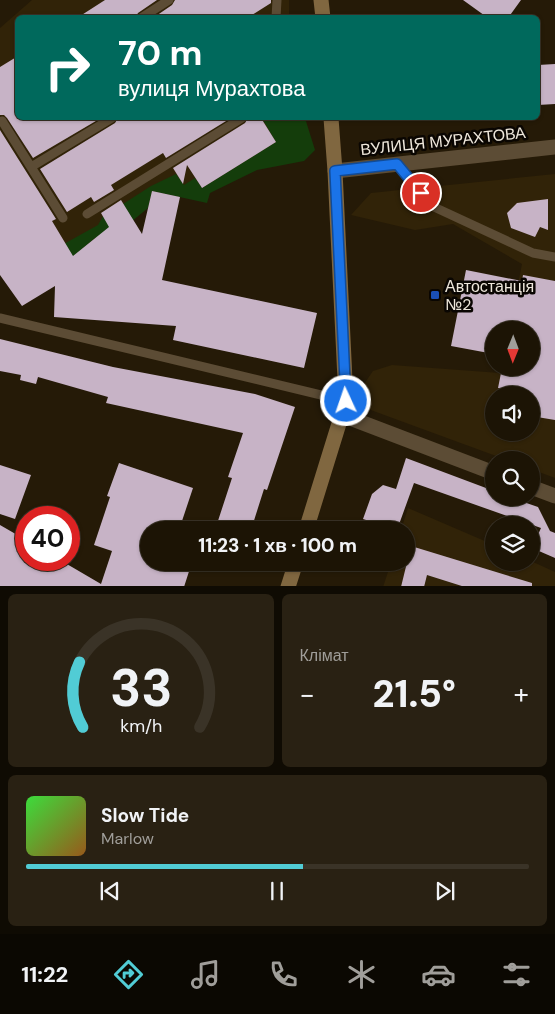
<!DOCTYPE html>
<html lang="uk">
<head>
<meta charset="utf-8">
<style>
  body { margin:0; font-family:"DM Sans",sans-serif; background:#292113; color:#f1f3f6; height:100vh; display:flex; flex-direction:column; font-size:19px; white-space:nowrap }
  * { box-sizing:border-box; margin:0 }
  p { font-size:16px; color:#a09e9a }
  .icon { flex:none; width:28px; height:28px; fill:none; stroke:currentColor; stroke-width:2; stroke-linecap:round; stroke-linejoin:round }
  .map { position:relative; height:586px; overflow:hidden }
  .drawer { display:flex; flex-direction:column; gap:8px; padding:8px; background:#0f0b03; flex:1 }
  .drawer>* { flex:none }
  .guide { position:absolute; left:15px; top:15px; width:525px; height:105px; border-radius:8px; box-shadow:0 1px 4px #0004,0 0 0 1px #3a3327; background:#00695c; color:#fff; overflow:hidden }
  .needle { width:32px; rotate:181deg }
  .fabs { position:absolute; left:485px; top:321px; display:grid; gap:10px }
  .fabs a { display:grid; place-items:center; width:55px; height:55px; border-radius:50%; background:#1c1405; box-shadow:0 1px 4px #0004,0 0 0 1px #3a3327; font-size:25px }
  .speed { position:absolute; left:15px; top:506px; display:flex; gap:10px; font-size:25px; font-weight:700; text-align:center }
  .speed>* { display:grid; place-content:center; width:65px; height:65px; border-radius:50%; background:#1c1405; box-shadow:0 1px 4px #0004,0 0 0 1px #3a3327; line-height:1 }
  .speed .limit { border:8px solid #d22; background:#fff; color:#111 }
  .pin { position:absolute; display:grid; place-items:center; width:42px; height:42px; color:#fff; margin:-21px; border:2px solid #fff; border-radius:50%; box-shadow:0 1px 5px #0007 }
  .me { position:absolute; width:55px; margin:-28px; rotate:357deg; stroke-linejoin:round; filter:drop-shadow(0 0 4px #0008) }
  .turn { display:flex; align-items:center; gap:18px; height:105px; padding:0 20px; font-size:22px }
  .turn .icon { width:65px; height:65px; stroke-width:2.5 }
  .turn b { display:block; font-size:35px; line-height:42px }
  .big { font-size:38px; font-weight:800; line-height:1.1 }
  .drawer .widget { flex:1; display:flex; flex-direction:column; justify-content:center; gap:8px; min-width:0; padding:0 18px; border-radius:8px; background:#292113 }
  .drawer .dial { align-items:center; gap:0 }
  .dial svg { height:130px; overflow:visible; fill:none; stroke:#3a3327; stroke-width:7; stroke-linecap:round; text-anchor:middle }
  .dial text { fill:#f1f3f6; stroke:none }
  .song { display:flex; align-items:center; gap:15px }
  .cover { width:60px; height:60px; border-radius:8px; background:linear-gradient(135deg,hsl(120 70% 55%),hsl(30 70% 35%)) }
  .played { height:5px; border-radius:2px; background:linear-gradient(90deg,#51ccd5 55%,#3a3327 55%) }
  .keys { display:flex; justify-content:space-around; direction:ltr }
  .heat { display:flex; justify-content:space-between; align-items:center; font-size:28px; direction:ltr }
  .drawer .tiles { flex:1; display:grid; gap:8px; grid-template-columns:1fr 1fr }
  .widget:last-child { grid-column:span 2 }
  .trip { position:absolute; left:140px; top:521px; width:275px; height:50px; border-radius:25px; background:#1c1405; box-shadow:0 1px 4px #0004,0 0 0 1px #3a3327; font-weight:800; line-height:50px; text-align:center }
  .tab-bar { display:flex; height:80px; justify-content:space-around; align-items:center; background:#0b0802; color:#a09e9a }
  .tab-bar .icon { width:35px; height:35px }
  .tab-bar .selected { color:#51ccd5 }
  .tab-bar b { font-size:22px; color:#f1f3f6 }
  .map>svg:first-child { display:block }
</style>
</head>
<body>
<div class="map">
<svg width="555" height="587" viewBox="0 0 555 587">
  <rect width="100%" height="100%" fill="#251a07"/>
  <path fill="#312308" fill-rule="evenodd" d="M32,0H289V17L18,18V118H289L287,143L202,193L180,197L152,191L148,208L61,267L0,208V28Z
    M555,174V478L531,469V460H507L368,409L363,399L364,384L373,371L392,365L500,373L502,368H531V330H509L522,264L453,224L415,230L351,215L371,193ZM494,395H531V432H494Z
    M408,508L494,545V562L531,561L555,572V586L383,587L391,563L406,562V530H401Z"/>
  <path fill="#143d0b" d="M266,118H305L315,150L304,161L257,170L210,193L207,203L152,191L148,208L120,231L95,238L61,267L45,266L41,294L0,236V184L44,255L98,225L103,216L110,227L129,215L123,204L151,186L176,174L184,185L195,178L202,188L276,142L263,120Z"/>
  <path fill="#c7b3c6" d="M105,0H157L138,13L135,18H77Z
    M175,0H271V3L247,18H153L172,5Z
    M463,0H521L508,18H488Z
    M18,56V118H101L33,158L7,118L4,115H0V67Z
    M555,64V104L538,105V65Z
    M118,118H231L166,158L163,153L111,185L114,190L94,202L91,197L67,212L40,169L115,123Z
    M248,118H261L276,142L202,188L187,165L183,184L173,168L245,123Z
    M0,130L56,219L52,221L73,256L109,227L101,213L121,200L142,234L152,191L180,197L162,280L317,313L304,368L173,340L176,326L54,317L55,286L22,306L0,275Z
    M548,199V230L540,227L535,237L511,228L507,213L517,203Z
    M466,270L522,281L523,275L555,281V420L531,416V395H518L519,391L498,388L502,368H531V330H494V354L451,346Z
    M0,339L113,367L255,394L295,407L267,490L264,489L251,530H215L232,478L228,477L243,433L106,403L108,397L38,377L36,384L20,380L21,375L0,371Z
    M406,458L494,491V498H512L538,507L550,531L555,533V558L532,548L541,528L414,483L397,530L363,519L372,494L383,485L396,489Z
    M119,463L193,488L179,530H149V562H192L184,587H0V525L26,540V560H60L101,584L112,551L94,545L110,497L107,496Z
    M0,465L31,475L15,519L0,514Z
    M411,546L532,583V587H465L427,575L424,587H401Z"/>
  <g fill="none" stroke-linecap="round" stroke-linejoin="round">
    <path stroke="#5c4c35" stroke-width="9" d="M141,18L169,0
      M276,18L277,0
      M2,121L63,218
      M397,164L434,207L533,253L555,257
      M31,167L112,118
      M87,214L242,118
      M0,318L346,401"/>
    <path stroke="#5c4c35" stroke-width="15" d="M335,171L555,147
      M342,415L494,473
      M531,487L555,496"/>
    <path stroke="#806740" stroke-width="15" d="M321,0L323,18
      M306,530L346,401L335,171L331,118
      M288,587L296,562"/>
  </g>
  <g fill="none" stroke-linecap="round" stroke-linejoin="round">
    <defs>
      <path id="route" d="M346,401L335,171L397,164L421,193"/>
    </defs>
    <use href="#route" stroke="#114b97" stroke-width="12"/>
    <use href="#route" stroke="#1a73e8" stroke-width="9"/>
  </g>
  <rect fill="#1a4fb4" stroke="#0a0602" stroke-width="2" x="430" y="290" width="10" height="10" rx="2.5"/>
  <g text-anchor="middle" dominant-baseline="central" stroke-width="5" stroke-linejoin="round" paint-order="stroke">
    <g font-size="16" fill="#eee7db" stroke="#0a0602">
      <text transform="translate(443 141) rotate(-6)">ВУЛИЦЯ МУРАХТОВА</text>
    </g>
    <g font-size="16" fill="#eee7db" stroke="#0a0602" text-anchor="start">
      <text x="445" y="286">Автостанція<tspan x="445" dy="18">№2</tspan></text>
    </g>
  </g>
</svg>
<div class="fabs">
<a><svg class="needle" viewBox="-14 -14 28 28"><path d="M0-13l5 13h-10z" fill="#e53935"/><path d="M0 13l5-13h-10z" fill="#a09e9a"/></svg></a>
<a><svg class="icon" aria-label="sound" viewBox="0 0 24 24"><path d="M4 9h4l5-4v14l-5-4H4zM17 9q2 3 0 6"/></svg></a>
<a><svg class="icon" aria-label="search" viewBox="0 0 24 24"><circle cx="10" cy="10" r="6"/><path d="M15 15l6 6"/></svg></a>
<a><svg class="icon" aria-label="layers" viewBox="0 0 24 24"><path d="M12 4l9 5-9 5-9-5zM3 14l9 5 9-5"/></svg></a>
</div>
<div class="speed"><div class="limit">40</div></div>
<div class="pin" style="left:421px;top:193px;background:#d93025"><svg class="icon" aria-label="arrive" viewBox="0 0 24 24"><path d="M6 21V4h12l-3 4 3 4H6"/></svg></div>
<svg class="me" style="left:346px;top:401px" viewBox="-20 -20 40 40"><circle r="17" fill="#1a73e8" stroke="#fff" stroke-width="3"/><path d="M0-11L8 9 0 5-8 9z" fill="#fff"/></svg>
<div class="trip">11:23 · 1 хв · 100 m</div>
<div class="guide">
<div class="turn"><svg class="icon" aria-label="right" viewBox="0 0 24 24"><path d="M7 20v-9h11M14 6l5 5-5 5"/></svg><div><b>70 m</b>вулиця Мурахтова</div></div>
</div>
</div>
<section class="drawer">
<div class="tiles">
<div class="widget dial"><svg viewBox="0 0 100 80">
<path d="M14 69A42 42 0 1 1 86 69"/>
<path d="M14 69A42 42 0 0 1 12 29" stroke="#51ccd5"/>
<text x="50" y="56" font-size="32" font-weight="700">33</text>
<text x="50" y="72" font-size="11">km/h</text>
</svg></div>
<div class="widget"><p>Клімат</p>
<div class="heat"><a>−</a><b class="big">21.5°</b><a>+</a></div>
</div>
<div class="widget">
<div class="song"><i class="cover"></i><div><b>Slow Tide</b><p>Marlow</p></div></div>
<div class="played"></div>
<div class="keys"><svg class="icon" aria-label="previous" viewBox="0 0 24 24"><path d="M18 5L8 12l10 7zM5 5v14"/></svg><svg class="icon" aria-label="pause" viewBox="0 0 24 24"><path d="M8 5v14M16 5v14"/></svg><svg class="icon" aria-label="next" viewBox="0 0 24 24"><path d="M6 5l10 7-10 7zM19 5v14"/></svg></div>
</div>
</div>
</section>
<nav class="tab-bar">
<b>11:22</b>
<svg class="icon selected" aria-label="directions" viewBox="0 0 24 24"><path d="M12 3l9 9-9 9-9-9zM9 14v-3h6M13 9l2 2-2 2"/></svg>
<svg class="icon" aria-label="music" viewBox="0 0 24 24"><path d="M9 18V5l10-2v13"/><circle cx="6" cy="18" r="3"/><circle cx="16" cy="16" r="3"/></svg>
<svg class="icon" aria-label="phone" viewBox="0 0 24 24"><path d="M5 4h4l2 5-3 2q2 4 5 5l2-3 5 2v4C11 20 4 13 5 4z"/></svg>
<svg class="icon" aria-label="climate" viewBox="0 0 24 24"><path d="M12 3v18M4 7l16 10M4 17L20 7"/></svg>
<svg class="icon" aria-label="car" viewBox="0 0 24 24"><path d="M5 17H2v-5l4-1 3-4h7l3 4 3 1v5h-3M9 17h6M6 11h13"/><circle cx="7" cy="17" r="2"/><circle cx="17" cy="17" r="2"/></svg>
<svg class="icon" aria-label="filters" viewBox="0 0 24 24"><path d="M4 7h16M4 17h16"/><circle cx="9" cy="7" r="2"/><circle cx="15" cy="17" r="2"/></svg>
</nav>
</body>
</html>
